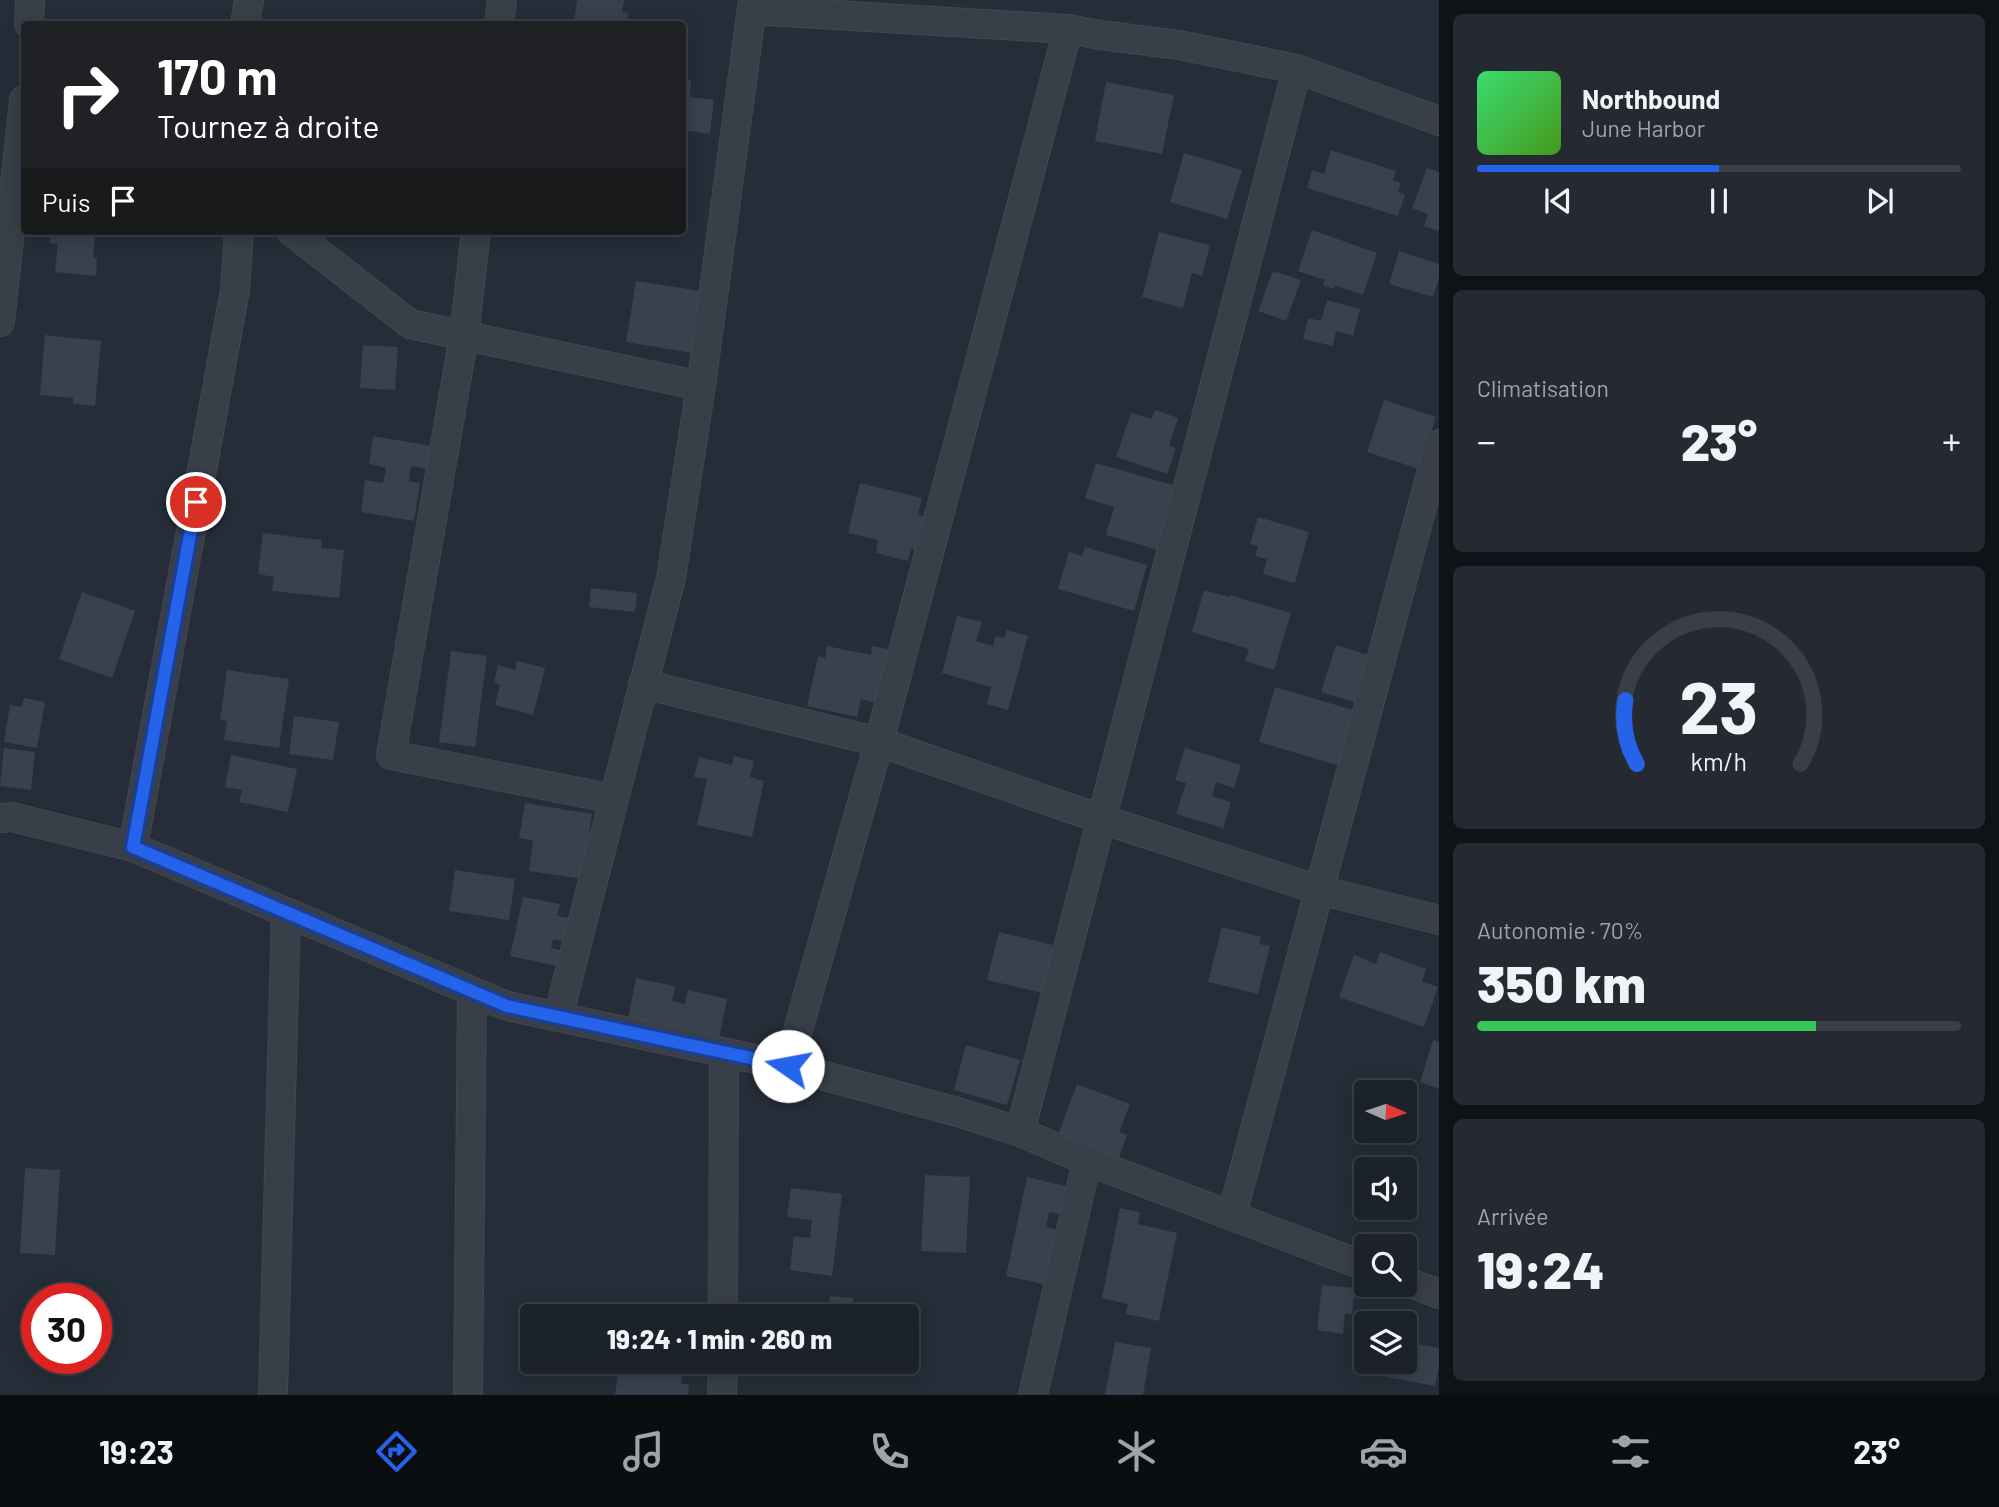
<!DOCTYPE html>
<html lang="fr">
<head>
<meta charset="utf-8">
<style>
  body { margin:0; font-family:Barlow,sans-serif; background:#252a32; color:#f1f3f6; height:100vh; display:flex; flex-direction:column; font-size:26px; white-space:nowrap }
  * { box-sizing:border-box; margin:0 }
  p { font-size:23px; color:#a0a4a8 }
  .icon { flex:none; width:38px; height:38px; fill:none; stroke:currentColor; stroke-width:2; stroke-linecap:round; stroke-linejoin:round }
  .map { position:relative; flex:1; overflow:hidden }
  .drawer { display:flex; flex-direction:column; gap:14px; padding:14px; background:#0f1317; width:560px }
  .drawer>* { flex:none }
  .banner { position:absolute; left:21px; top:21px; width:665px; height:214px; border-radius:7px; box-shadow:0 4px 18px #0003,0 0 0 2px #3a3f47; background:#202124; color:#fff; overflow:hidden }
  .needle { width:46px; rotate:93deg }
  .controls { position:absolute; left:1354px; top:1080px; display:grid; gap:14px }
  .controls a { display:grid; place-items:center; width:63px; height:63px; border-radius:7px; background:#1c222a; box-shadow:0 4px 18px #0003,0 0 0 2px #3a3f47; font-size:35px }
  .speed { position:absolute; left:21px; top:1283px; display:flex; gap:14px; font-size:35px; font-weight:700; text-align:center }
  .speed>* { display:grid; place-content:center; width:91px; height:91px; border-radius:50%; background:#1c222a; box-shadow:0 4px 18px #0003,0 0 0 2px #3a3f47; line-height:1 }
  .speed .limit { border:10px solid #d22; background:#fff; color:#111 }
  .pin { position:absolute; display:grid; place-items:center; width:60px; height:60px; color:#fff; margin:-30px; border:4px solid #fff; border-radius:50%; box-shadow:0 2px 7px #0007 }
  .me { position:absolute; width:77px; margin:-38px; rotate:282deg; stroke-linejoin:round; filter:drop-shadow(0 0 5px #0008) }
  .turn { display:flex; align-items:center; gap:24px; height:147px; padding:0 21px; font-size:32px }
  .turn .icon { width:91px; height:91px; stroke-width:2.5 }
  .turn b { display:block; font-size:49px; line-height:60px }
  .then { display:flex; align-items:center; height:66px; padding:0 21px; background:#0003; gap:14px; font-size:26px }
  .big { font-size:52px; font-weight:800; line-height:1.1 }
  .drawer .card { flex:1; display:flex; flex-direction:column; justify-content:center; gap:10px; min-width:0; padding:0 24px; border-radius:10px; background:#252a32 }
  .drawer .dial { align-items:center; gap:0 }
  .dial svg { height:182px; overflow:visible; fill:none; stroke:#3a3f47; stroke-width:7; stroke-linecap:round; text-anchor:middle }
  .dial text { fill:#f1f3f6; stroke:none }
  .song { display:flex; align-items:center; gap:21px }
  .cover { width:84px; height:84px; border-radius:10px; background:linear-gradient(135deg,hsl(140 70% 55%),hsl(100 70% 35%)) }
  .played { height:7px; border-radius:4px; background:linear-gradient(90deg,#2563eb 50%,#3a3f47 50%) }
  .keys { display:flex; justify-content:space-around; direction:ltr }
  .heat { display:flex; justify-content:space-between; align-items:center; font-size:38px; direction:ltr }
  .charge { height:10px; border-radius:5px; background:linear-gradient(90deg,#34c759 70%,#3a3f47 0) }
  .trip { position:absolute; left:520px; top:1304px; width:399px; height:70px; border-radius:7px; background:#1c222a; box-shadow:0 4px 18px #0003,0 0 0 2px #3a3f47; font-weight:800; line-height:70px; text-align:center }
  .tab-bar { display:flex; height:112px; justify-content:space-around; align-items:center; background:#0b0e11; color:#a0a4a8 }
  .tab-bar .icon { width:49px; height:49px }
  .tab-bar .active { color:#2563eb }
  .tab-bar b { font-size:32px; color:#f1f3f6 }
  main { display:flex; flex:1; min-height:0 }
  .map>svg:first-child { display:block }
</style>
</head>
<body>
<main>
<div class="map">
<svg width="1439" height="1395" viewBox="0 0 1439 1395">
  <rect width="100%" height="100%" fill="#252d38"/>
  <path fill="#38414e" d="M577,0H624L622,12L628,13L627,24L574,22Z
    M682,79L691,80L690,97L714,100L710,134L685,130L687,117L682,116Z
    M1106,82L1174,95L1162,154L1095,141Z
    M1331,150L1396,171L1393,180L1401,183L1398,192L1405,195L1398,216L1307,188L1312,170L1324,174Z
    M1184,153L1242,170L1227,219L1170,202Z
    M1427,168L1439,172V231L1424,226L1428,214L1412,208Z
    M1312,230L1377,253L1363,295L1335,285L1334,289L1323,285L1325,280L1298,271Z
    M51,231H101V235L95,234L93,258H97L96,276L55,272L58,244L50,243Z
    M1159,232L1210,245L1202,276L1192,273L1183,308L1142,297Z
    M1399,251L1439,264V278L1433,297L1389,284Z
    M1273,271L1301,280L1286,321L1258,311Z
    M636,281L708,292L698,354L626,342Z
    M1327,300L1360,309L1353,336L1336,331L1333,346L1303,339L1308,318L1321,321Z
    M45,335L101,341L95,406L73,404V398L40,395Z
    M363,345L398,347L395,390L360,388Z
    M1384,400L1436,417L1419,469L1367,452Z
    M1155,410L1178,418L1169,446L1176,448L1167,474L1116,457L1131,413L1152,419Z
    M373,436L431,446L427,469L411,466L409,481L420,483L414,521L361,512L365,480L383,483L386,468L369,464Z
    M1096,463L1176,486L1158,550L1106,535L1114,507L1085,498Z
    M860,483L922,498L918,515L932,519L924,552L911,549L908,561L876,553L878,540L848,533Z
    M1258,517L1309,532L1295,583L1263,574L1267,559L1255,556L1258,546L1250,544Z
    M263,533L322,540L321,548L344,550L339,598L272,591L274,577L258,574Z
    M1085,547L1147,565L1134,611L1058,589L1069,552L1082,556Z
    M591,588L637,593L635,612L589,607Z
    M1204,590L1229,597L1230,595L1291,613L1274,670L1245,661L1249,649L1192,632Z
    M82,592L135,611L112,678L59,659Z
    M957,616L982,622L976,641L993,646L996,636L1004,638L1007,630L1028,636L1008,710L987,704L991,687L942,673Z
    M1336,645L1375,657L1361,704L1321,692Z
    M827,646L871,655L872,646L892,650L880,704L861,699L857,717L807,706L818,656L825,658Z
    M451,651L487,656L475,747L439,742Z
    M517,661L545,668L533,715L495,705L500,685L494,683L498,665L515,670Z
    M227,670L289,679L279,748L224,740L227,721L220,720Z
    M1275,687L1363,713L1347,768L1259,742Z
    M24,698L45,702L37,748L4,742L10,705L22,707Z
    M294,716L339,722L333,760L289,754Z
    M4,748L35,752L31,790L0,786Z
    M1185,748L1241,765L1234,788L1216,782L1212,796L1231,802L1223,828L1176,814L1186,783L1175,780Z
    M231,755L297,769L288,812L239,802L242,790L225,787Z
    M734,756L754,761L750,777L764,781L752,837L697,825L707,779L694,777L699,757L732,765Z
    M525,803L592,814L582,879L529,871L533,840L519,838Z
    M455,870L515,879L509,920L449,911Z
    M523,897L560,904L557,916L570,918L566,942L553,939L551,948L565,951L562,967L510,956Z
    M1222,927L1261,937L1259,944L1270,946L1258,994L1208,982Z
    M999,932L1053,945L1042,993L987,980Z
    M1380,952L1426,969L1422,981L1438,987L1424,1027L1339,997L1354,955L1376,964Z
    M636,978L675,986L672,1001L685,1004L688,990L727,999L718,1044L627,1024Z
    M1433,1040L1439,1042V1089L1420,1082Z
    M966,1045L1020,1060L1007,1105L954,1090Z
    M1077,1084L1130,1104L1119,1132L1127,1135L1116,1166L1055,1143Z
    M25,1168L60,1170L55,1255L20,1253Z
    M925,1175L970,1177L966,1253L921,1251Z
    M1027,1177L1074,1188L1068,1216L1049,1212L1046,1227L1065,1232L1053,1286L1006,1276Z
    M791,1188L842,1194L832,1276L790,1270L794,1236L810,1238L812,1220L787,1217Z
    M1120,1208L1140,1212L1138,1224L1177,1233L1159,1321L1126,1314L1128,1304L1102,1298Z
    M1322,1285L1355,1288L1352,1314L1345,1313L1343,1334L1317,1330Z
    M830,1296L853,1298L852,1316H828Z
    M906,1316H917L916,1348H906Z
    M1115,1342L1151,1348L1143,1395H1105Z
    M1405,1342L1439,1348V1365L1435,1386L1371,1374L1373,1362H1405Z
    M619,1362L683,1368L681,1384H689L688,1395H615Z"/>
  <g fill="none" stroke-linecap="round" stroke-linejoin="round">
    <defs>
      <path id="minor" d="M752,10L1068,29L1100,35L1179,45L1297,69L1439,121
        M29,24L30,0
        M245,24L249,0
        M499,24L502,0
        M291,231L410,324L701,386
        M476,231L464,336L391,755L614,799
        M0,322L24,100
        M643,684L879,742L1101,819L1319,890L1439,920
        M0,818L12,817L133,847L507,1006L788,1066L961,1113L1020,1132L1087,1161L1367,1267
        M133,847L235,290L239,231
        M558,1017L671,578L701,386L753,0
        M788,1066L879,742L1068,29
        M1020,1132L1297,69
        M1232,1215L1439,444
        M1405,1281L1439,1294
        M723,1316L724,1053
        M273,1395L286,912
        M468,1395L472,992
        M722,1395L723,1362
        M1033,1395L1087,1161"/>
    </defs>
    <use href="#minor" stroke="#424851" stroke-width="30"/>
    <use href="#minor" stroke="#383f49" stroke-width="28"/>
  </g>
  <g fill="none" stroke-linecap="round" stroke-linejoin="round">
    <defs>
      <path id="route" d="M196,502L133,847L507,1006L788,1066"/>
    </defs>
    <use href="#route" stroke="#184099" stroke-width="18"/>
    <use href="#route" stroke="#2563eb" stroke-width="12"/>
  </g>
</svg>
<div class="controls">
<a><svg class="needle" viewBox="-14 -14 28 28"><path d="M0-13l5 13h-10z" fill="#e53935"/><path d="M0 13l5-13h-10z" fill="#a0a4a8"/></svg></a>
<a><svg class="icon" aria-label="sound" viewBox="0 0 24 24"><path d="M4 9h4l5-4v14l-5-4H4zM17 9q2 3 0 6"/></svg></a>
<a><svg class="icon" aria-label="search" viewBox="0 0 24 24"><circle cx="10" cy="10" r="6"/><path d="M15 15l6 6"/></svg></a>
<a><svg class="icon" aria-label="layers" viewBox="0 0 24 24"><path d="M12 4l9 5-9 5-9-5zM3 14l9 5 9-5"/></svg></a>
</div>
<div class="speed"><div class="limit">30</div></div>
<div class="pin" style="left:196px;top:502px;background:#d93025"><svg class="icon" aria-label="arrive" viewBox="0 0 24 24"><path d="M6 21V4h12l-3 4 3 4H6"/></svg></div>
<svg class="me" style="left:788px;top:1066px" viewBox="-20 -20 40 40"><circle r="19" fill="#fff"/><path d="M0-13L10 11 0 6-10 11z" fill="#2563eb"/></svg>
<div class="trip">19:24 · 1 min · 260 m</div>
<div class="banner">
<div class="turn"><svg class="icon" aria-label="right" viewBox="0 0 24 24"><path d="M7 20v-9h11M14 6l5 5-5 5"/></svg><div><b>170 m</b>Tournez à droite</div></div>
<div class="then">Puis<svg class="icon" aria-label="arrive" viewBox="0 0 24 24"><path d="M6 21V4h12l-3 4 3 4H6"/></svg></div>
</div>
</div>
<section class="drawer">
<div class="card">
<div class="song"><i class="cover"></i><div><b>Northbound</b><p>June Harbor</p></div></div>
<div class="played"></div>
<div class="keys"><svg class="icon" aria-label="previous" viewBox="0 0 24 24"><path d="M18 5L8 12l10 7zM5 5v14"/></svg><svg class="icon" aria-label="pause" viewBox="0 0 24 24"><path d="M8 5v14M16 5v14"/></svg><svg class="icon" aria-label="next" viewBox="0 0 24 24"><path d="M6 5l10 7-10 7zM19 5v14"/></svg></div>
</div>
<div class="card"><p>Climatisation</p>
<div class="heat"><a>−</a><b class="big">23°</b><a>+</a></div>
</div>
<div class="card dial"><svg viewBox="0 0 100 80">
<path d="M14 69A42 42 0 1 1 86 69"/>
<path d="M14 69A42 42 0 0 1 9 41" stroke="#2563eb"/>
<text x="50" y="56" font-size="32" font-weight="700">23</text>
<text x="50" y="72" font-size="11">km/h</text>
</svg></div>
<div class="card"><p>Autonomie · 70%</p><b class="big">350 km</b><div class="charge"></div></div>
<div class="card"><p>Arrivée</p><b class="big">19:24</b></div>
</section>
</main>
<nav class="tab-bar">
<b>19:23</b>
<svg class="icon active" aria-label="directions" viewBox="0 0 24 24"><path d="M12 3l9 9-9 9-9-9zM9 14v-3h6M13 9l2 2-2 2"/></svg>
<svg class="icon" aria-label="music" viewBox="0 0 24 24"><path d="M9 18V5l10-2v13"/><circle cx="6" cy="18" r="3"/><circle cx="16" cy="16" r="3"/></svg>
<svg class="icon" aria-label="phone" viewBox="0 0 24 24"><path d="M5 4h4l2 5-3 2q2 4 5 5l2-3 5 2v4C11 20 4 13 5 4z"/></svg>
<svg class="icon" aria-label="climate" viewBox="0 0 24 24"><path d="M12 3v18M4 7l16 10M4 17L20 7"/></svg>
<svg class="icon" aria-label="car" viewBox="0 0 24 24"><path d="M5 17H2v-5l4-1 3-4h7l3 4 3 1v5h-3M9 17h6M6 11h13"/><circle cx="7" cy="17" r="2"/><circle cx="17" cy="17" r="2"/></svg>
<svg class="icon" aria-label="filters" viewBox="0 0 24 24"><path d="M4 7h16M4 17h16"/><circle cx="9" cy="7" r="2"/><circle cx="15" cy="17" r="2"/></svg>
<b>23°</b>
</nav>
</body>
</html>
